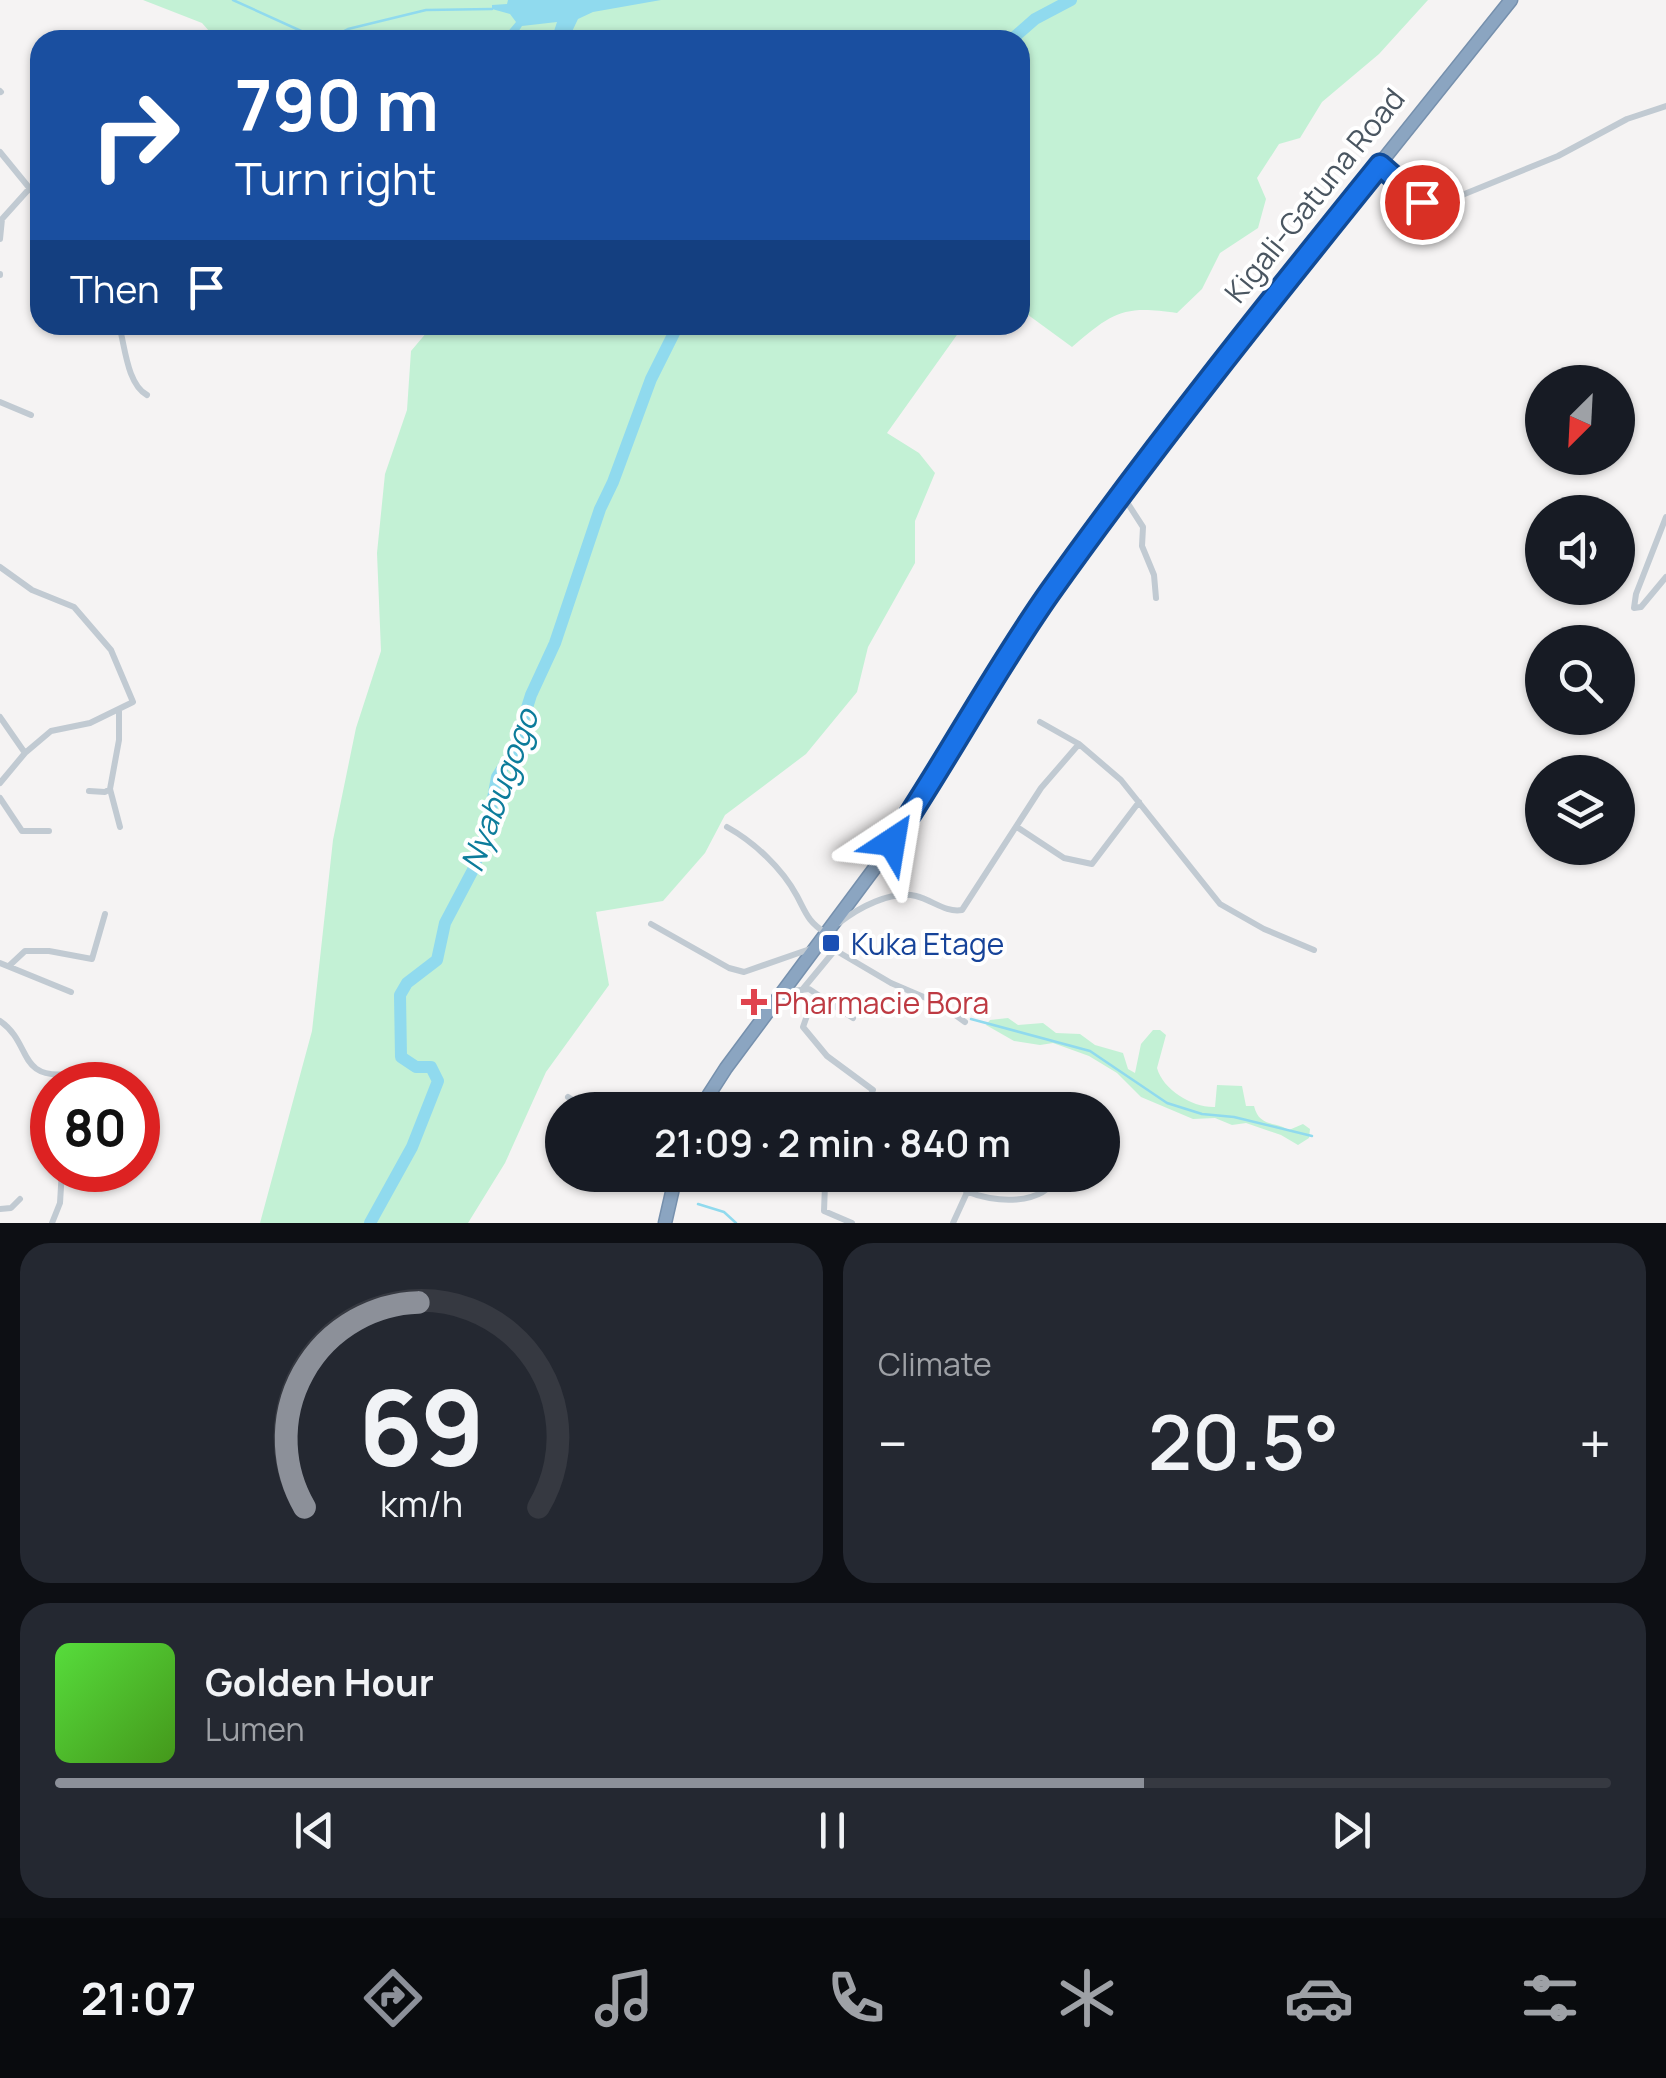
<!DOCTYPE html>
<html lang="en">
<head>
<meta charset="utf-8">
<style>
  body { margin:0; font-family:Manrope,sans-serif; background:#242831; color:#f1f3f6; height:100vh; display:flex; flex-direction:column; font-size:38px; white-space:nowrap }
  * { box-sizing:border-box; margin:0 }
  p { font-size:32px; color:#9ea1a6 }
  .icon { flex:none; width:55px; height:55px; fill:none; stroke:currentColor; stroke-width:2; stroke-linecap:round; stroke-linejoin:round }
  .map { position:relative; height:1223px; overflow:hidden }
  .drawer { display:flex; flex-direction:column; gap:20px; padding:20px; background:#0d0f14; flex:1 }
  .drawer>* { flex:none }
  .guide { position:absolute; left:30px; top:30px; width:1000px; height:305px; border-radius:30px; box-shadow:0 2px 8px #0004; background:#1a4fa0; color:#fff; overflow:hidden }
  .needle { width:65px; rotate:204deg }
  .controls { position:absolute; left:1525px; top:365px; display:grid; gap:20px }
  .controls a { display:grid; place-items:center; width:110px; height:110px; border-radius:50%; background:#171b24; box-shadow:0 2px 8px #0004; font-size:50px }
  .speed { position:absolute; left:30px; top:1062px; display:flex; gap:20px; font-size:50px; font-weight:700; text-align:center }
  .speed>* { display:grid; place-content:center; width:130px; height:130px; border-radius:50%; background:#171b24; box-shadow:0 2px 8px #0004; line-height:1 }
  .speed .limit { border:15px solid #d22; background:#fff; color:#111 }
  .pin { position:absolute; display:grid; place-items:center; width:85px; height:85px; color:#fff; margin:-42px; border:5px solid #fff; border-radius:50%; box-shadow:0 2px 10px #0007 }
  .me { position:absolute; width:110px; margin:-55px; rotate:33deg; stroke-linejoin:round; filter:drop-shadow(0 0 8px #0008) }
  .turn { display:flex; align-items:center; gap:35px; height:210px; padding:0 40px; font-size:45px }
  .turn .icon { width:130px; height:130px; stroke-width:2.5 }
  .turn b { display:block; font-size:70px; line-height:85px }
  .then { display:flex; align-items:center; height:95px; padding:0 40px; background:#0003; gap:20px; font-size:38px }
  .big { font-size:75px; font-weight:600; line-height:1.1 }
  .drawer .card { flex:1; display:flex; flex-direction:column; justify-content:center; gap:15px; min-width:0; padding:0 35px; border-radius:30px; background:#242831 }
  .drawer .dial { align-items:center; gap:0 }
  .dial svg { height:260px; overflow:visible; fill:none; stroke:#363941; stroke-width:7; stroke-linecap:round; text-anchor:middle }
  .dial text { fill:#f1f3f6; stroke:none }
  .song { display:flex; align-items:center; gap:30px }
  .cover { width:120px; height:120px; border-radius:15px; background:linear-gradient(135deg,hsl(110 70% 55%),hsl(100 70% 35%)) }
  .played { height:10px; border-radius:5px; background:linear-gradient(90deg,#8c9099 70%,#363941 70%) }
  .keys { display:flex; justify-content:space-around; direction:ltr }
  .heat { display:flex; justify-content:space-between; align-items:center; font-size:55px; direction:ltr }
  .drawer .tiles { flex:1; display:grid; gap:20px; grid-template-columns:1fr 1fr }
  .card:last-child { grid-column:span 2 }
  .trip { position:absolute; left:545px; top:1092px; width:575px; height:100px; border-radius:50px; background:#171b24; box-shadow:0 2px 8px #0004; font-weight:600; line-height:100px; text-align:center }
  .tab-bar { display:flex; height:160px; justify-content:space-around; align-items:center; background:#090b0e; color:#9ea1a6 }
  .tab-bar .icon { width:70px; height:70px }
  .tab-bar .active { color:#8c9099 }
  .tab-bar b { font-size:45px; color:#f1f3f6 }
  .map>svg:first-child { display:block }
</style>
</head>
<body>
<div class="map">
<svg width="1666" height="1223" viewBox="0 0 1666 1223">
  <rect width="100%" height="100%" fill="#f5f3f3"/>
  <path fill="#c3f1d5" d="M143,0H1428L1379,54L1322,102L1300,138L1279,144L1257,178L1266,199L1258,228L1220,253L1202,289L1177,313C1123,305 1113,312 1072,347L1020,309V40H217L202,23Z
    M433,325H964L887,433L919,453L935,473L915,521V563L868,647L857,692L806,754L725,815L705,853L663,901L596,912L609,985L546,1072L505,1163L468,1223H260L312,1031L333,840L356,728L381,651L377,553L385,474L407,410L411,351Z
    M1008,1018L1018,1025L1043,1023L1056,1033L1080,1034L1095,1045L1123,1053L1128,1069L1135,1073L1141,1044L1153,1030H1160L1166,1035L1157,1068C1163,1090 1193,1108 1215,1107L1217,1085L1242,1086L1246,1106H1254C1259,1127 1274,1121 1289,1130L1303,1124L1310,1129L1309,1138L1298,1145L1281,1135L1246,1123L1232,1125L1215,1118L1193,1119L1141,1097L1117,1073L1089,1056L1053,1043L1040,1045L1014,1041L986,1025L990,1020Z"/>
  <path fill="#90daee" d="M508,0H661L593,12L578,19L568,40H551L557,22L522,26L513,40H501L516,22L510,14L492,9V5L507,4Z"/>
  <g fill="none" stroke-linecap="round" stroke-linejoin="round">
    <path stroke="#90daee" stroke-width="2.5" d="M233,0L321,40
      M326,40L348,29L426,10L492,9
      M971,1019L1090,1051L1167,1103L1202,1114L1234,1117L1312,1136
      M698,1204L724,1212L736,1223"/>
    <path stroke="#90daee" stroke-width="12" d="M1011,40L1035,19L1071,0
      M370,1223L412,1147L438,1081L431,1067H416L401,1057L400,995L407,983L437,960L445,923L474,868L488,825L497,777L513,752L531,695L555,643L600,509L613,482L651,379L678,325"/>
    <defs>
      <path id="highway" d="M699,1110L726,1068L874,869L1002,663L1049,593L1234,346L1511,0
        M665,1223L676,1175"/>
    </defs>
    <use href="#highway" stroke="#7690ad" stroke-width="15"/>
    <path stroke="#c1cad2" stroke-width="6" d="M0,91L1,92
      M0,152L40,201
      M1380,166L1422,203L1435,206L1558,156L1627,119L1666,106
      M0,239L2,219L29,189
      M0,274V275
      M119,325C125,346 127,384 147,395
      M0,402L31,415
      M1123,496L1143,527L1142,546L1154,575L1156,598
      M1666,517L1636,594L1634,608L1641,607L1666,577
      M0,567L32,590L74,607L111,650L133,702L90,723L51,731L25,753L0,783
      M0,717L25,753
      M1040,722L1079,744
      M110,789L120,827
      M89,791L105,792L110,789L119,740V709
      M0,798L22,831H49
      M727,827C754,842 782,868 797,896C806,913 808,922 826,933
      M1017,827L1064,858L1092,864L1139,802
      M839,923C858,908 891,890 916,896C932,900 946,913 962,910L1041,788L1079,744L1121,780L1220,904L1264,929L1314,950
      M651,924L729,968L744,972L810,949
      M0,963L71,992
      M10,965L25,951H49L92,959L105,914
      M802,990L835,950L891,983L940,1004L965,1022
      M783,992L809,989L853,1018
      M815,993L803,1027L827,1056L873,1090L863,1110
      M0,1021C32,1043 17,1079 67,1074
      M568,1097L588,1110
      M866,1106L876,1110
      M776,1175L825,1185L832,1183L835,1175
      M825,1185L824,1211L852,1223
      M966,1191C993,1203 1043,1207 1058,1175
      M0,1209L11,1208L20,1199
      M52,1223L60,1203L62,1170
      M953,1223L975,1175"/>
    <use href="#highway" stroke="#8ba5c1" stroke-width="12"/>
  </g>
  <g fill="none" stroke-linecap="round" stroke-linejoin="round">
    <defs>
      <path id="route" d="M892,842C947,760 993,673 1050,592C1154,446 1267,305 1380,165L1422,202"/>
    </defs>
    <use href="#route" stroke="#114b97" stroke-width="25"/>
    <use href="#route" stroke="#1a73e8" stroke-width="18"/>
  </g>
  <rect fill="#1a4fb4" stroke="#fff" stroke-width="4" x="821" y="933" width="20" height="20" rx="5"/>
  <path fill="#e0444e" stroke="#fff" stroke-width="4" d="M749 987h10v10h10v10h-10v10h-10v-10h-10v-10h10z"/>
  <g text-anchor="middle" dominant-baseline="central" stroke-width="8" stroke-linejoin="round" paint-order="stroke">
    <g font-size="30" fill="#4a5661" stroke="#fff">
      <text transform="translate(1314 195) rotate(-51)">Kigali-Gatuna Road</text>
    </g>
    <g font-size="30" fill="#164399" stroke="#fff" text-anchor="start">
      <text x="851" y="943">Kuka Etage</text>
    </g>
    <g font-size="30" fill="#be3a42" stroke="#fff" text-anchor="start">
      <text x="774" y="1002">Pharmacie Bora</text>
    </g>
    <g font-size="32" font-style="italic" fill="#0c7c9b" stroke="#fff">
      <text transform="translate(499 790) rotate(-70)">Nyabugogo</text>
    </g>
  </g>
</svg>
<div class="controls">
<a><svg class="needle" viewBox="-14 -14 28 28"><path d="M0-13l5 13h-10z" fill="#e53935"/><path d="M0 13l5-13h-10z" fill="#9ea1a6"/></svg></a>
<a><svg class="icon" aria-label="sound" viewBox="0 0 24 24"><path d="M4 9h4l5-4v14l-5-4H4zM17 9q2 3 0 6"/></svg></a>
<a><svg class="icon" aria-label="search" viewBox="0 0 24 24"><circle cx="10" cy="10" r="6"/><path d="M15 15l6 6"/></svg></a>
<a><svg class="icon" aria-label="layers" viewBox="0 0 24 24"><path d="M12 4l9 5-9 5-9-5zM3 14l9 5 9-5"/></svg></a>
</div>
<div class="speed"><div class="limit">80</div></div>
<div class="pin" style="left:1422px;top:202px;background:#d93025"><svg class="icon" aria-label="arrive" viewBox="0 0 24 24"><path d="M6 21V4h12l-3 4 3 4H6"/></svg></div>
<svg class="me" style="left:892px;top:842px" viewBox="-20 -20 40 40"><path d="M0-17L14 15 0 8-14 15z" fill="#1a73e8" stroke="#fff" stroke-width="4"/></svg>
<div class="trip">21:09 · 2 min · 840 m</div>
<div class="guide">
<div class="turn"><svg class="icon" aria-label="right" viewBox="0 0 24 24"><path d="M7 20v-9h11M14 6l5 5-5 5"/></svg><div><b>790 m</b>Turn right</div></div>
<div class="then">Then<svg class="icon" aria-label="arrive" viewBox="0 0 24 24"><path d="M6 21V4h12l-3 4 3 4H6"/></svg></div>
</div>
</div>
<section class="drawer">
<div class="tiles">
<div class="card dial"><svg viewBox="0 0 100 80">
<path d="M14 69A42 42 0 1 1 86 69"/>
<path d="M14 69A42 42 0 0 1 49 6" stroke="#8c9099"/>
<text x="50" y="56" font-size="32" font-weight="700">69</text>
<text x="50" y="72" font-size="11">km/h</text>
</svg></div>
<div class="card"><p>Climate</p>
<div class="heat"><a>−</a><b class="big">20.5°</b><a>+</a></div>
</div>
<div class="card">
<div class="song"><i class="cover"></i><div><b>Golden Hour</b><p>Lumen</p></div></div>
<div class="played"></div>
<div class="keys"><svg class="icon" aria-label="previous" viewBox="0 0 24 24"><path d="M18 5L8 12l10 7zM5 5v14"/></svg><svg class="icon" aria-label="pause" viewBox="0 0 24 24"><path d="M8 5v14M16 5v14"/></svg><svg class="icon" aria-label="next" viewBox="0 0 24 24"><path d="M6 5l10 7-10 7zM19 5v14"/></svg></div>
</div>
</div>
</section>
<nav class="tab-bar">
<b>21:07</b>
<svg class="icon active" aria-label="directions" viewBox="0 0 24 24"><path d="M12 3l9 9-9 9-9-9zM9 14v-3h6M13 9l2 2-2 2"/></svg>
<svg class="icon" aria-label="music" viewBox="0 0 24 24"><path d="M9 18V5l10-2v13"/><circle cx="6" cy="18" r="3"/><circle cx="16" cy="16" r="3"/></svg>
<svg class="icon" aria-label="phone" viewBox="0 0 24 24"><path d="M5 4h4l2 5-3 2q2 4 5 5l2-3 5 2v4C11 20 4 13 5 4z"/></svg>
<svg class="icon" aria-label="climate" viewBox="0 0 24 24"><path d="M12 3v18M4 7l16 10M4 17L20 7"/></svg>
<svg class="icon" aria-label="car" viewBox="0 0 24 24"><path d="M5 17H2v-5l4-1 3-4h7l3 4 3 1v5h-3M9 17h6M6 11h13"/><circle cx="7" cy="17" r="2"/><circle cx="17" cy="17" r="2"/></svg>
<svg class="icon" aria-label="filters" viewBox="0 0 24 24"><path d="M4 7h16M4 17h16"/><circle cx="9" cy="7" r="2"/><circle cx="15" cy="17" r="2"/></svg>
</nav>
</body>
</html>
